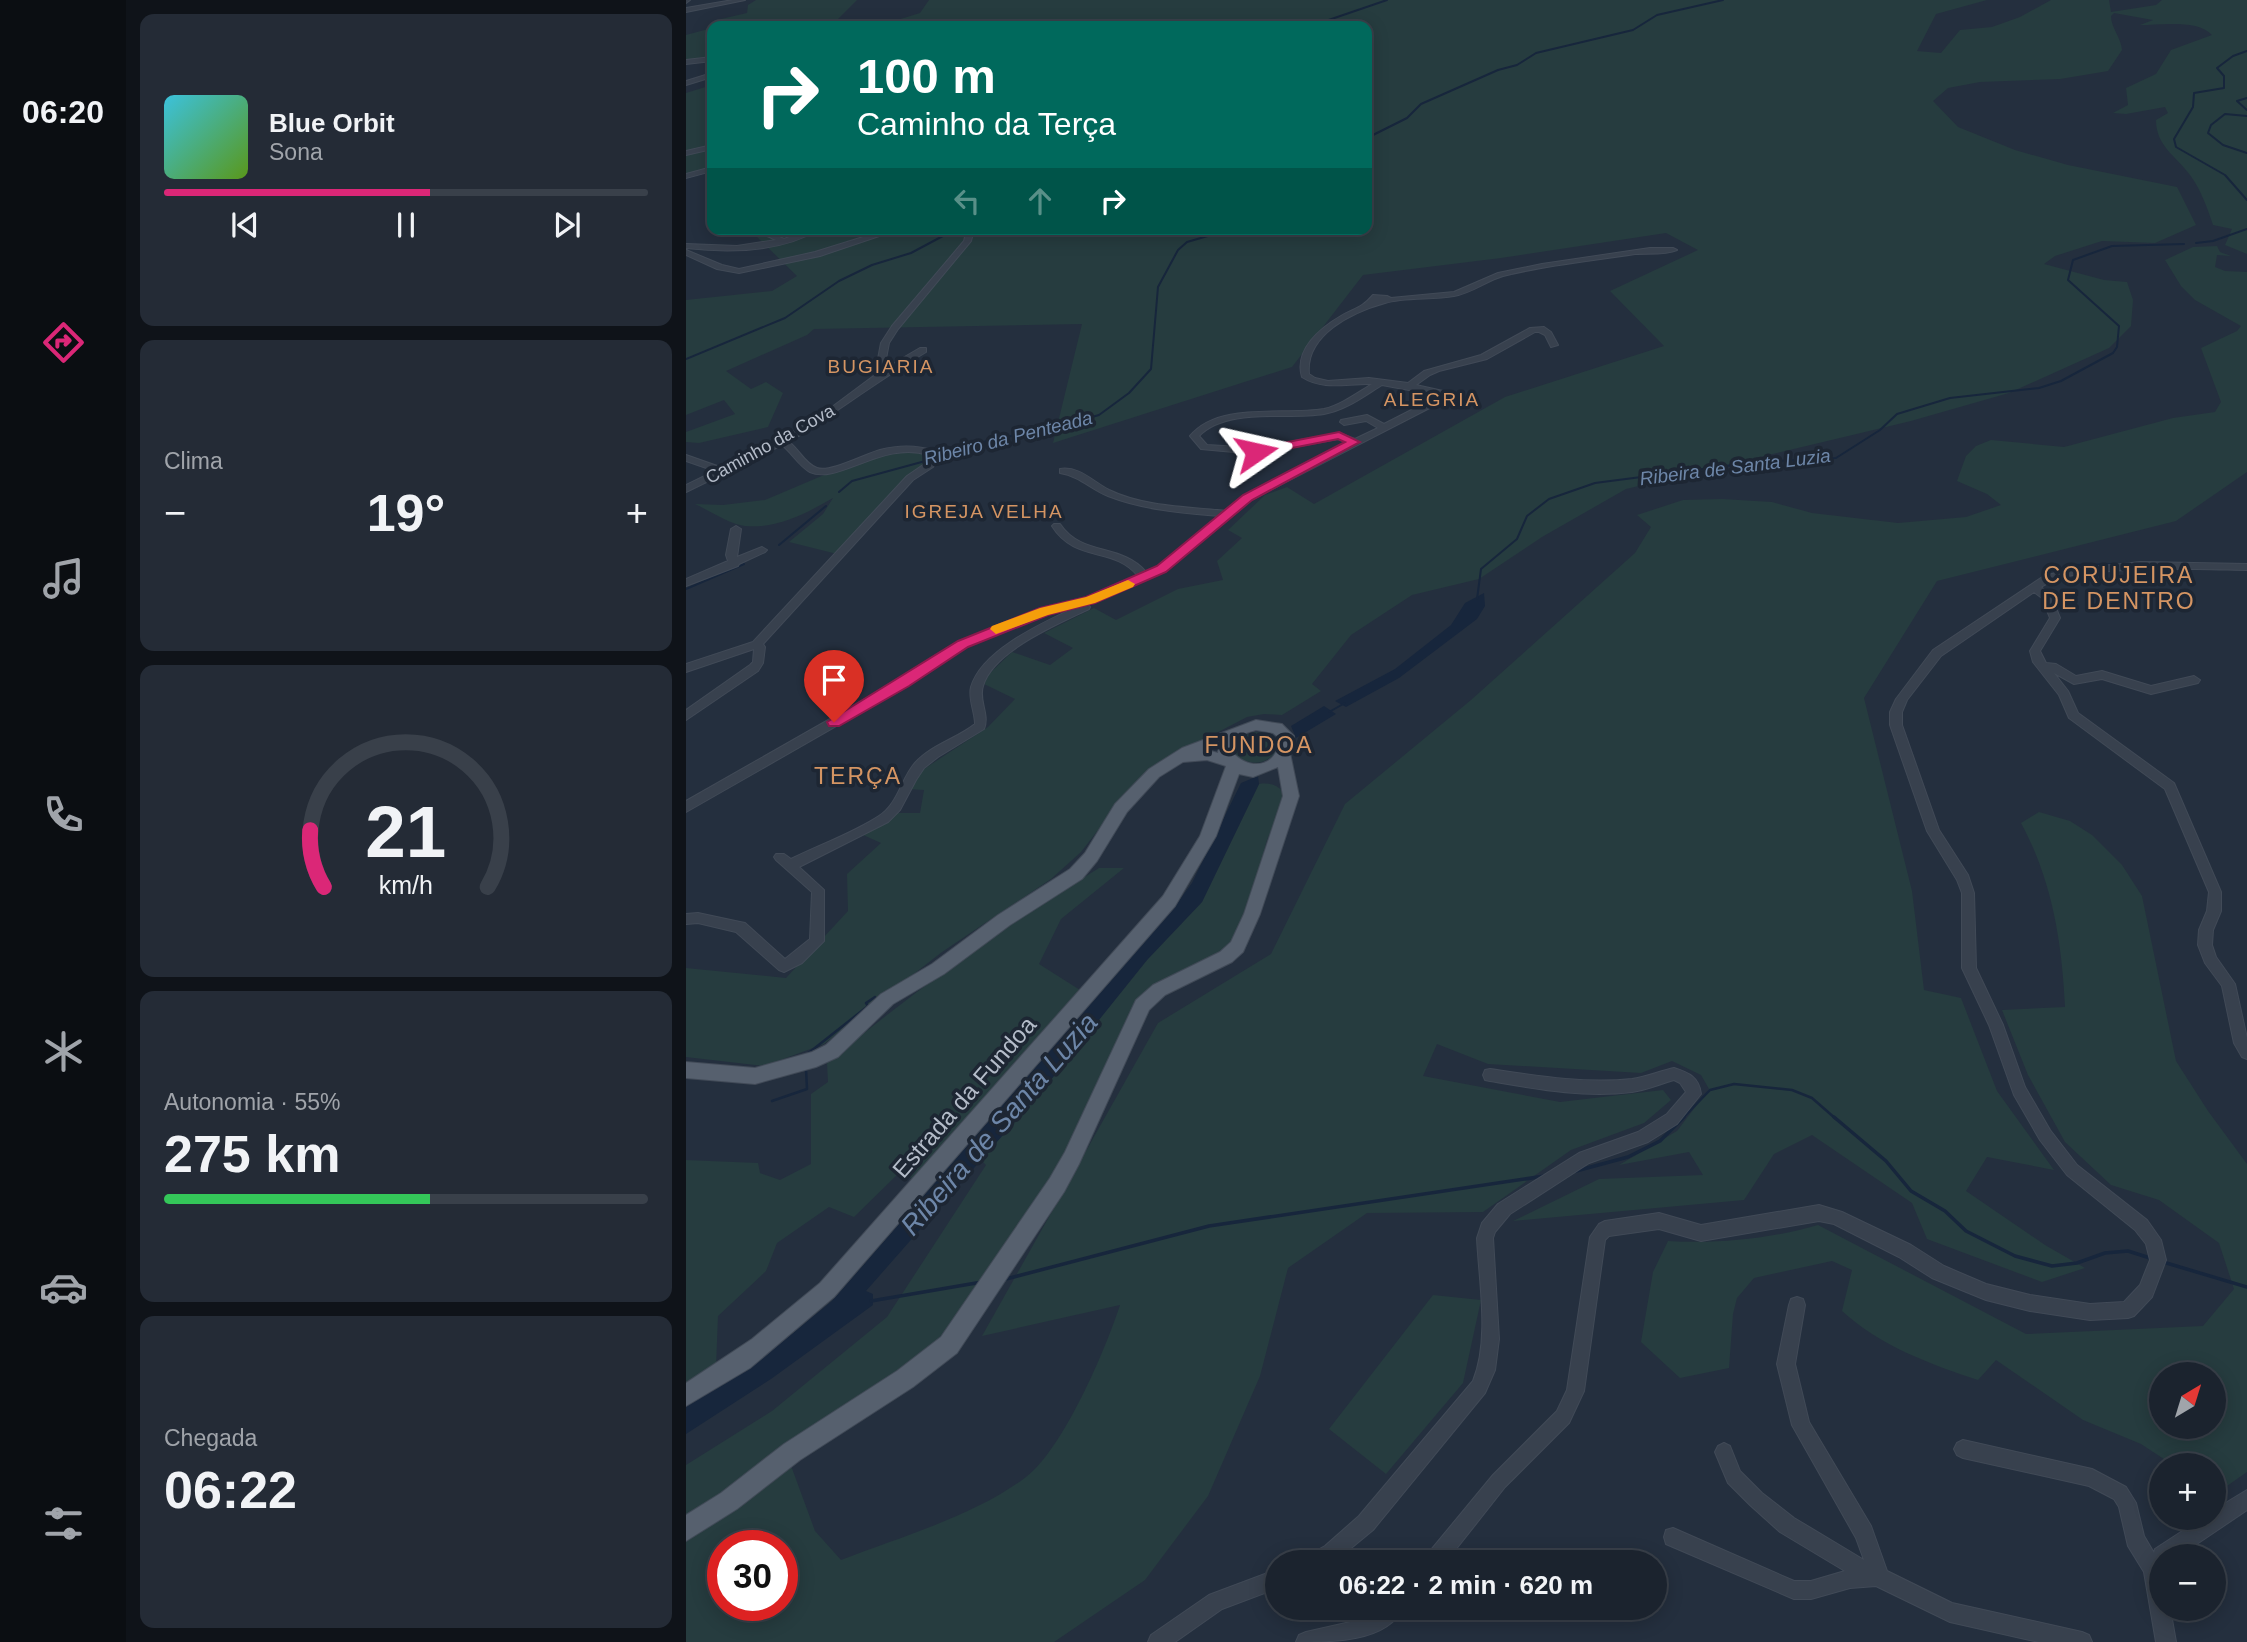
<!DOCTYPE html>
<html lang="pt">
<head>
<meta charset="utf-8">
<style>
  body { margin:0; font-family:Arial,sans-serif; background:#242b36; color:#f1f3f6; height:100vh; display:flex; flex-direction:column; font-size:26px; white-space:nowrap }
  * { box-sizing:border-box; margin:0 }
  p { font-size:23px; color:#a0a4aa }
  .icon { flex:none; width:38px; height:38px; fill:none; stroke:currentColor; stroke-width:2; stroke-linecap:round; stroke-linejoin:round }
  .map { position:relative; flex:1; overflow:hidden }
  .panel { display:flex; flex-direction:column; gap:14px; padding:14px; background:#0f1319; width:560px }
  .panel>* { flex:none }
  .top-card { position:absolute; left:21px; top:21px; width:665px; height:214px; border-radius:14px; box-shadow:0 4px 18px #0003,0 0 0 2px #39404a; background:#00695c; color:#fff; overflow:hidden }
  .needle { width:46px; rotate:38deg }
  .tools { position:absolute; left:1463px; top:1362px; display:grid; gap:14px }
  .tools a { display:grid; place-items:center; width:77px; height:77px; border-radius:50%; background:#1b232e; box-shadow:0 4px 18px #0003,0 0 0 2px #39404a; font-size:35px }
  .speed { position:absolute; left:21px; top:1530px; display:flex; gap:14px; font-size:35px; font-weight:700; text-align:center }
  .speed>* { display:grid; place-content:center; width:91px; height:91px; border-radius:50%; background:#1b232e; box-shadow:0 4px 18px #0003,0 0 0 2px #39404a; line-height:1 }
  .speed .limit { border:10px solid #d22; background:#fff; color:#111 }
  .pin { position:absolute; display:grid; place-items:center; width:60px; height:60px; color:#fff; margin:-72px -30px; border-radius:50% 50% 50% 0; rotate:-45deg; box-shadow:0 0 7px #0007 }
  .pin .icon { rotate:45deg }
  .me { position:absolute; width:77px; margin:-38px; rotate:79deg; stroke-linejoin:round; filter:drop-shadow(0 0 5px #0008) }
  .turn { display:flex; align-items:center; gap:24px; height:147px; padding:0 35px; font-size:32px }
  .turn .icon { width:91px; height:91px; stroke-width:2.5 }
  .turn b { display:block; font-size:49px; line-height:60px }
  .lanes { display:flex; align-items:center; height:66px; padding:0 35px; background:#0003; justify-content:center; gap:35px; direction:ltr }
  .lanes .off { opacity:.35 }
  .big { font-size:52px; font-weight:700; line-height:1.1 }
  .panel .tile { flex:1; display:flex; flex-direction:column; justify-content:center; gap:10px; min-width:0; padding:0 24px; border-radius:14px; background:#242b36 }
  .panel .dial { align-items:center; gap:0 }
  .dial svg { height:182px; overflow:visible; fill:none; stroke:#39404a; stroke-width:7; stroke-linecap:round; text-anchor:middle }
  .dial text { fill:#f1f3f6; stroke:none }
  .song { display:flex; align-items:center; gap:21px }
  .cover { width:84px; height:84px; border-radius:10px; background:linear-gradient(135deg,hsl(190 70% 55%),hsl(90 70% 35%)) }
  .played { height:7px; border-radius:4px; background:linear-gradient(90deg,#db2777 55%,#39404a 55%) }
  .keys { display:flex; justify-content:space-around; direction:ltr }
  .heat { display:flex; justify-content:space-between; align-items:center; font-size:38px; direction:ltr }
  .charge { height:10px; border-radius:5px; background:linear-gradient(90deg,#34c759 55%,#39404a 0) }
  .trip { position:absolute; left:579px; top:1550px; width:402px; height:70px; border-radius:35px; background:#1b232e; box-shadow:0 4px 18px #0003,0 0 0 2px #39404a; font-weight:700; line-height:70px; text-align:center }
  main { display:flex; flex:1; min-height:0 }
  .tabs { display:flex; flex-direction:column; width:126px; justify-content:space-around; align-items:center; background:#0b0e12; color:#a0a4aa }
  .tabs .icon { width:49px; height:49px }
  .tabs .current { color:#db2777 }
  .tabs b { font-size:32px; color:#f1f3f6 }
  .map>svg:first-child { display:block }
</style>
</head>
<body>
<main>
<nav class="tabs">
<b>06:20</b>
<svg class="icon current" aria-label="directions" viewBox="0 0 24 24"><path d="M12 3l9 9-9 9-9-9zM9 14v-3h6M13 9l2 2-2 2"/></svg>
<svg class="icon" aria-label="music" viewBox="0 0 24 24"><path d="M9 18V5l10-2v13"/><circle cx="6" cy="18" r="3"/><circle cx="16" cy="16" r="3"/></svg>
<svg class="icon" aria-label="phone" viewBox="0 0 24 24"><path d="M5 4h4l2 5-3 2q2 4 5 5l2-3 5 2v4C11 20 4 13 5 4z"/></svg>
<svg class="icon" aria-label="climate" viewBox="0 0 24 24"><path d="M12 3v18M4 7l16 10M4 17L20 7"/></svg>
<svg class="icon" aria-label="car" viewBox="0 0 24 24"><path d="M5 17H2v-5l4-1 3-4h7l3 4 3 1v5h-3M9 17h6M6 11h13"/><circle cx="7" cy="17" r="2"/><circle cx="17" cy="17" r="2"/></svg>
<svg class="icon" aria-label="filters" viewBox="0 0 24 24"><path d="M4 7h16M4 17h16"/><circle cx="9" cy="7" r="2"/><circle cx="15" cy="17" r="2"/></svg>
</nav>
<section class="panel">
<div class="tile">
<div class="song"><i class="cover"></i><div><b>Blue Orbit</b><p>Sona</p></div></div>
<div class="played"></div>
<div class="keys"><svg class="icon" aria-label="previous" viewBox="0 0 24 24"><path d="M18 5L8 12l10 7zM5 5v14"/></svg><svg class="icon" aria-label="pause" viewBox="0 0 24 24"><path d="M8 5v14M16 5v14"/></svg><svg class="icon" aria-label="next" viewBox="0 0 24 24"><path d="M6 5l10 7-10 7zM19 5v14"/></svg></div>
</div>
<div class="tile"><p>Clima</p>
<div class="heat"><a>−</a><b class="big">19°</b><a>+</a></div>
</div>
<div class="tile dial"><svg viewBox="0 0 100 80">
<path d="M14 69A42 42 0 1 1 86 69"/>
<path d="M14 69A42 42 0 0 1 8 44" stroke="#db2777"/>
<text x="50" y="56" font-size="32" font-weight="700">21</text>
<text x="50" y="72" font-size="11">km/h</text>
</svg></div>
<div class="tile"><p>Autonomia · 55%</p><b class="big">275 km</b><div class="charge"></div></div>
<div class="tile"><p>Chegada</p><b class="big">06:22</b></div>
</section>
<div class="map">
<svg width="1561" height="1642" viewBox="0 0 1561 1642">
  <rect width="100%" height="100%" fill="#242f3e"/>
  <path fill="#263c3f" fill-rule="evenodd" d="M70,0H171L145,26H30L33,24L31,20L61,13L62,5Z
    M243,0H1301L1250,14L1231,51L1255,53L1274,30L1306,27L1334,17L1365,0H1423L1425,12L1470,5L1476,0H1561V254L1539,245L1546,229L1527,225C1521,207 1515,190 1504,175C1490,156 1470,146 1470,120L1482,113L1479,107L1440,114L1427,113L1442,105L1440,88L1470,74L1485,50L1526,35C1512,19 1474,25 1454,25L1467,20L1428,13L1425,16C1425,28 1435,37 1436,50L1422,71L1374,79L1294,82L1262,88L1247,101L1272,127L1329,150L1382,165L1491,187L1510,225L1469,243L1416,241L1369,256L1358,264L1418,280L1441,282L1447,300L1445,326L1423,348L1323,393L1225,421L940,489L856,537L793,579L726,595L665,635L626,684L635,691L596,715L578,714L561,717L471,764L451,780L395,852L365,879L256,952L138,1044L78,1066L0,1057V968L100,978L162,911L161,874L195,843L175,834L211,813H234L238,790L223,789L235,771L302,727L329,699L298,684L304,673L326,652L364,665L387,648L358,633L408,608L430,620L492,589L537,580L531,561L556,538L542,530L579,495L601,487L628,504L819,397L978,346L924,291L1012,250L980,233L815,258L677,275L606,367L367,443L396,324L128,329L121,335L40,371L65,389L80,382L97,393L82,427L13,443L0,442V432L49,414L38,400L0,415V300L86,291L111,276L71,237L94,229H681V26H192L234,13Z
    M26,28V56L0,60V35Z
    M26,85V167L0,174V93Z
    M1531,246L1534,252L1545,256L1531,255L1529,267L1539,271L1561,272V472L1490,521L1251,581L1178,698L1226,891L1238,990L1275,998L1311,1091L1368,1170L1301,1157L1280,1191L1359,1245L1399,1268L1356,1282L1241,1239L1226,1203L1126,1135L1088,1154L1058,1200L827,1221L913,1179L1017,1175L1003,1152L933,1165L991,1131L1023,1089L1015,1075L986,1061L955,1073L802,1064L751,1044L737,1076L874,1102L977,1090L985,1100L958,1123L885,1150L797,1212L681,1213L602,1268L574,1376L522,1496L459,1580L368,1642H0V1465L86,1411L201,1317L300,1165L294,1159L358,1088L461,960L516,902L573,784C585,782 594,786 600,796L581,840L565,897L544,951L450,1003L376,1168L270,1321L218,1372L100,1452L129,1531L155,1560C214,1537 289,1516 340,1477C377,1449 419,1351 434,1305L296,1336L472,1023L585,954L659,804L785,700L949,553L965,527L951,515L997,500L1036,499L1086,502L1126,513L1212,523L1280,517L1315,505L1301,494L1271,481L1280,456L1290,446L1305,440L1378,447L1487,418L1529,412L1535,402L1515,348L1551,331L1555,326L1509,300L1495,286L1479,260L1507,247ZM37,1545H96V1605H37Z
    M226,447L248,458L224,478L155,555L103,542L137,514L147,498C121,513 91,529 59,526C43,524 24,511 9,504L37,505L79,500L178,458Z
    M568,732L580,733L588,737L591,749C582,765 566,766 551,757L548,746L553,738Z
    M1353,812L1384,821L1406,835L1436,865L1456,896L1490,1061L1522,1111L1561,1164V1472L1528,1495V1465H1487L1455,1444L1397,1420L1310,1360L1292,1380C1244,1364 1194,1346 1156,1311L1166,1270L1146,1261L1068,1278L1051,1298L1047,1314L1043,1368L994,1378L955,1342L967,1272L982,1241C1031,1244 1084,1239 1132,1225L1340,1334L1517,1326L1548,1289L1533,1243L1473,1200L1425,1185L1379,1142L1342,1075L1316,1010L1379,1007C1376,942 1366,880 1335,823ZM1475,1374H1528V1426H1475Z
    M413,868H438L375,919L353,964L394,990L228,1180L215,1171L168,1217L143,1207L91,1243L80,1271L32,1316L30,1367L0,1384V1160L72,1163L74,1173L94,1180L125,1164V1094L142,1082L141,1063C228,991 318,927 413,868Z
    M747,1295L795,1300L777,1383L700,1474L643,1429Z"/>
  <path fill="#17263c" d="M798,593L799,606L791,619L713,678L660,707L649,701L709,669L765,625L779,603Z
    M638,706L650,714L610,738L605,726Z
    M572,776L573,784L516,902L461,960L360,1086L180,1291L187,1294V1305L85,1379L0,1434V1404L73,1361L146,1301L487,909L506,883L555,783Z"/>
  <g fill="none" stroke-linecap="round" stroke-linejoin="round">
    <path stroke="#17263c" stroke-width="2" d="M180,26H192
      M625,26L701,0
      M1561,51L1547,56L1531,68L1538,76V88L1508,93L1507,107L1488,139L1490,147L1539,175L1561,200
      M1561,98L1551,101L1561,110
      M1561,116L1539,114L1525,125L1522,133L1537,145L1561,153
      M681,138L721,118L735,104L812,70L831,65L850,53L947,30L971,15L1037,0
      M0,178L26,171
      M1510,243L1527,241L1561,229
      M0,359L99,318L153,281L186,265L225,253L270,229
      M249,458L310,438L354,432L413,415L443,393L465,369L472,287L492,250L501,242L546,229
      M153,492L166,481L243,460
      M93,545L140,506
      M1543,564L1561,565
      M1387,565L1439,564
      M0,589L58,564
      M791,599L795,569L831,539L841,516L863,499L909,483L1071,462L1150,458L1194,430L1211,414L1264,398L1353,388L1375,381L1427,353L1431,347L1433,326L1382,280L1387,260L1426,246L1498,244
      M643,712L659,703"/>
    <path stroke="#17263c" stroke-width="2.5" d="M120,1055L182,1006L180,1003L189,997
      M86,1101L121,1089L120,1069
      M996,1119L1024,1090L1048,1084L1106,1090L1126,1098L1150,1119"/>
    <path stroke="#17263c" stroke-width="3.5" d="M1148,1117L1200,1161L1225,1191L1259,1211L1280,1231L1329,1256L1366,1266L1391,1263L1419,1253L1442,1251L1464,1258
      M890,1171L942,1157L974,1141L998,1117
      M1477,1262L1561,1287
      M320,1279L523,1226L859,1176
      M185,1301L296,1282"/>
    <defs>
      <path id="minor" d="M0,0H4L0,3Z
        M47,0H59L0,12V8Z
        M26,57V61L0,64V60Z
        M26,73V77L0,85V81Z
        M26,145V149L0,155V151Z
        M26,167V171L0,178V174Z
        M66,229H76L98,239L124,229H134C96,252 45,253 0,248V244L51,246L90,240Z
        M203,229H214L134,256L53,273L31,269L0,255V250L36,265L53,269L129,252Z
        M281,229H288L285,241L212,329L203,343L198,369L234,348H240V352C193,380 149,413 103,442C113,449 119,464 131,468C144,473 179,454 194,450C213,445 231,445 249,451L253,458L247,467L227,480L77,644L79,647L77,663L72,671L0,720V710L64,665L67,662L68,649L0,672V664L67,642L221,476L240,463L243,458L242,455C198,440 151,485 124,472C113,466 106,453 96,445L0,492V485L29,471L0,461V455L37,468L93,440L142,410L189,375L195,343L206,326L278,241Z
        M964,248H987L991,250C980,255 962,253 949,254C905,261 860,265 817,276C800,281 786,293 768,296C746,300 719,297 699,303C666,312 619,335 623,374L629,378L642,381L683,378L722,383L738,371L795,355L844,328L858,327L865,332L872,345L865,347L859,335L853,332H849L801,359L753,371L744,375L730,385L757,391L760,398L759,400L565,500L480,571L401,604L404,607L403,609C372,624 307,651 297,686C292,700 304,714 298,729L252,757L238,768L230,780L214,810L202,822L113,867L138,890V941L116,963L98,972L93,970L50,932L12,923L0,924V914L12,913L54,922L59,923L99,959L124,939L126,892L90,860L88,857L90,854H98L105,859C133,845 167,833 193,816C212,804 215,779 229,763C245,745 270,739 289,724C289,712 282,699 285,687C296,649 359,622 392,606L362,614L281,646L222,685L0,812V801L214,679L273,642L355,609L401,598L452,576C428,546 389,563 366,526L368,524H374C396,557 436,543 460,572L472,567L534,516C496,513 458,510 422,496C405,489 393,476 374,473V469C393,466 406,481 423,490C458,507 502,507 541,511L559,496L662,443L652,439L570,454L515,449L504,436C533,401 597,416 638,409C655,405 671,393 686,384C661,383 638,391 616,377C608,350 634,328 655,316C669,308 676,308 687,295L701,296L705,298L768,292L812,273L856,264ZM696,385L750,395L751,397L698,424L681,415L655,420L654,422L658,425L680,421L692,428L669,439L653,433L570,448L521,445L513,436C541,407 601,420 638,414C660,410 678,396 696,385Z
        M50,526L55,529L51,557L76,547L81,550L79,552L53,564L52,566L0,586V579L42,561L40,555L45,529Z
        M1455,562L1561,564V570C1511,569 1462,567 1413,572C1392,574 1373,575 1355,587L1365,596L1374,618L1354,651L1360,663L1370,664L1390,676L1416,671L1465,686L1508,676L1514,680L1512,683L1465,694L1416,679L1388,684L1368,673L1382,691L1392,713L1488,783L1535,892V911L1527,930L1526,945L1530,957L1549,984L1561,1038V1059L1556,1057L1548,1043L1536,986L1519,963L1512,945L1513,930L1521,911L1523,892L1479,789L1383,718L1373,695L1347,662L1344,651L1364,618L1356,598L1348,592L1255,656L1221,700L1216,712V725L1253,830L1282,875L1288,893L1290,968L1317,1025L1339,1087L1364,1130L1391,1165L1461,1220L1475,1240L1480,1260L1466,1297L1448,1316L1442,1318L1404,1320L1344,1311L1300,1300L1246,1278L1213,1257L1148,1224L1133,1221L1015,1241L973,1229L923,1236L919,1240L898,1391L883,1423L819,1487L759,1563H738L740,1556L807,1475L871,1411L881,1390L904,1237L913,1224L919,1221L973,1213L1015,1225L1133,1205L1156,1212L1225,1245L1258,1266L1300,1284L1344,1295L1404,1304L1438,1302L1454,1285L1464,1260L1460,1244L1449,1230L1381,1175L1354,1140L1328,1095L1303,1025L1276,968V893L1271,880L1241,831L1204,725V712L1210,699L1247,650L1358,576L1386,569Z
        M988,1068C1003,1073 1013,1077 1015,1094L991,1124L962,1142L903,1163L824,1214L809,1232L807,1238L813,1339L809,1370L799,1393L687,1530L647,1563H619L621,1556L639,1546L673,1516L787,1381C804,1339 793,1282 791,1238L796,1223L812,1204L893,1153L952,1132L981,1114L1000,1092L994,1083L988,1080C974,1084 960,1090 946,1092C898,1098 851,1089 804,1081L799,1080L797,1075L799,1070L804,1069C851,1076 898,1084 946,1079C960,1077 974,1071 988,1068Z
        M1111,1297L1117,1299L1119,1305L1109,1364L1123,1422L1185,1526L1201,1571L1266,1603L1396,1632L1403,1635L1406,1642H1353L1264,1622L1190,1586L1164,1588L1125,1599H1108L980,1544L978,1537L980,1530L987,1528L1108,1581H1125L1159,1571L1094,1532L1064,1505L1042,1483L1029,1452L1032,1446L1038,1443L1044,1446L1054,1471L1076,1493L1108,1518L1178,1560L1170,1538L1106,1425L1091,1364L1103,1305L1105,1299Z
        M1277,1440L1406,1469L1440,1487L1450,1503L1458,1536L1468,1553L1469,1549L1518,1517H1528V1510L1561,1490V1510L1493,1556H1475V1608H1484L1490,1642H1470L1458,1572L1442,1546L1433,1507L1428,1499L1403,1486L1277,1458L1271,1455L1268,1449L1271,1443Z
        M592,1569V1588L536,1609L489,1642H462L465,1635L523,1595Z
        M693,1608H717C701,1642 645,1642 610,1642L613,1635L620,1632L682,1618Z"/>
      <path id="major" d="M570,720L596,724L608,736V747L604,753L613,796L574,914L557,952L546,962L479,995L463,1010L393,1164L378,1192L271,1353L227,1387L114,1460L51,1509L0,1541V1515L35,1493L98,1444L211,1371L255,1337L364,1178L379,1152L450,1000L467,985L534,952L545,942L558,914L597,796L592,767L567,777L553,774L530,836L489,906L148,1297L64,1368L0,1406V1383L66,1339L134,1283L477,896L514,836L540,766L521,760L497,762L473,777L441,812L411,861L396,879L324,925L258,974L207,1004L152,1057L130,1067L69,1084L0,1078V1062L69,1068L126,1052L140,1045L195,994L246,964L312,915L384,869L399,853L429,804L463,769L496,748ZM570,730L587,733L593,738C593,766 565,772 547,753L548,743L557,734ZM533,745L532,753L521,750Z"/>
    </defs>
    <use href="#minor" stroke="#414a57" stroke-width="2"/>
    <use href="#major" stroke="#414a57" stroke-width="2"/>
    <use href="#minor" fill="#38414e" fill-rule="evenodd"/>
    <use href="#major" fill="#56606e" fill-rule="evenodd"/>
  </g>
  <path fill="#db2777" stroke="#8e194d" stroke-width="2" d="M653,432L674,442L566,500L480,572L409,603L362,615L282,647L223,686L153,726H143L141,722L272,641L354,608L400,597L471,566L557,495L659,442L652,439L570,455L565,452L566,449Z"/>
  <path fill="#f59e0b" d="M442,580L449,584L447,587L409,603L362,615L310,634L304,629L306,626L354,608L400,597Z"/>
  <g text-anchor="middle" dominant-baseline="central" stroke-width="7" stroke-linejoin="round" paint-order="stroke">
    <g font-size="18" fill="#b4bcc9" stroke="#1d2633">
      <text transform="translate(84 444) rotate(-29)">Caminho da Cova</text>
    </g>
    <g font-size="19" letter-spacing="2" fill="#d59563" stroke="#1d2633">
      <text x="195" y="366">BUGIARIA</text>
      <text x="746" y="399">ALEGRIA</text>
      <text x="298" y="511">IGREJA VELHA</text>
    </g>
    <g font-size="19" font-style="italic" fill="#6d86a8" stroke="#1d2633">
      <text transform="translate(322 438) rotate(-14)">Ribeiro da Penteada</text>
      <text transform="translate(1049 467) rotate(-7)">Ribeira de Santa Luzia</text>
    </g>
    <g font-size="23" letter-spacing="2" fill="#d59563" stroke="#1d2633">
      <text x="1433" y="575">CORUJEIRA<tspan x="1433" dy="26">DE DENTRO</tspan></text>
      <text x="573" y="745">FUNDOA</text>
      <text x="172" y="776">TERÇA</text>
    </g>
    <g font-size="24" fill="#b4bcc9" stroke="#1d2633">
      <text transform="translate(278 1097) rotate(-49)">Estrada da Fundoa</text>
    </g>
    <g font-size="28" font-style="italic" fill="#6d86a8" stroke="#1d2633">
      <text transform="translate(313 1124) rotate(-49)">Ribeira de Santa Luzia</text>
    </g>
  </g>
</svg>
<div class="tools">
<a><svg class="needle" viewBox="-14 -14 28 28"><path d="M0-13l5 13h-10z" fill="#e53935"/><path d="M0 13l5-13h-10z" fill="#a0a4aa"/></svg></a>
<a>+</a>
<a>−</a>
</div>
<div class="speed"><div class="limit">30</div></div>
<div class="pin" style="left:148px;top:722px;background:#d93025"><svg class="icon" aria-label="arrive" viewBox="0 0 24 24"><path d="M6 21V4h12l-3 4 3 4H6"/></svg></div>
<svg class="me" style="left:570px;top:452px" viewBox="-20 -20 40 40"><path d="M0-17L14 15 0 8-14 15z" fill="#db2777" stroke="#fff" stroke-width="4"/></svg>
<div class="trip">06:22 · 2 min · 620 m</div>
<div class="top-card">
<div class="turn"><svg class="icon" aria-label="right" viewBox="0 0 24 24"><path d="M7 20v-9h11M14 6l5 5-5 5"/></svg><div><b>100 m</b>Caminho da Terça</div></div>
<div class="lanes"><svg class="icon off" aria-label="left" viewBox="0 0 24 24"><path d="M17 20v-9H6M10 6l-5 5 5 5"/></svg><svg class="icon off" aria-label="ahead" viewBox="0 0 24 24"><path d="M12 20V5M6 11l6-6 6 6"/></svg><svg class="icon" aria-label="right" viewBox="0 0 24 24"><path d="M7 20v-9h11M14 6l5 5-5 5"/></svg></div>
</div>
</div>
</main>
</body>
</html>
